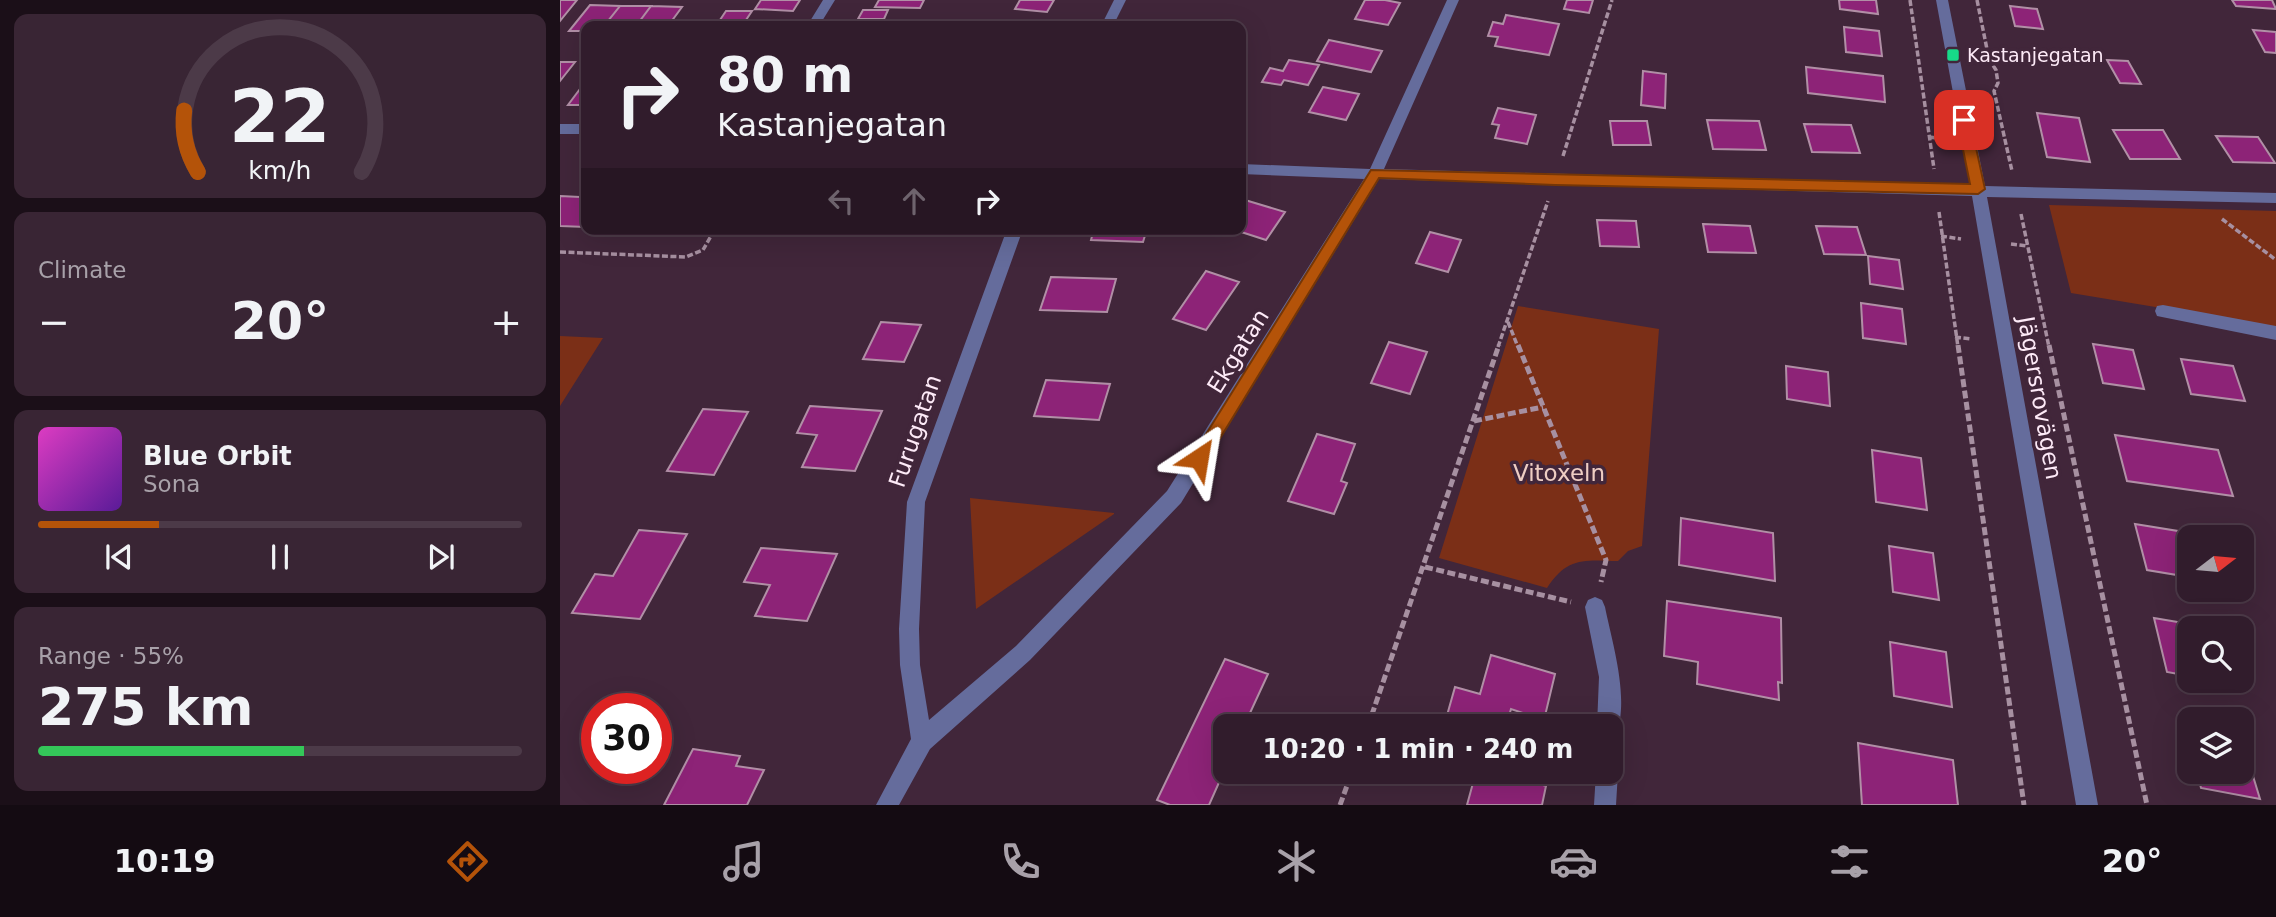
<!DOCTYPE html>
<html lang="en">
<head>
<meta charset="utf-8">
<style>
  body { margin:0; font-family:"DejaVu Sans",sans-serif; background:#392534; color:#f1f3f6; height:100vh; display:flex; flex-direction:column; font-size:26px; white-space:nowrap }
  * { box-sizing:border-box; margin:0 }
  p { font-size:23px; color:#a8a1a9 }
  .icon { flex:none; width:38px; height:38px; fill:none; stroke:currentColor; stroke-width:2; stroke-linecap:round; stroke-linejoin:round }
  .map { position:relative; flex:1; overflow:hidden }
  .drawer { display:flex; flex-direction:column; gap:14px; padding:14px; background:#1b0f18; width:560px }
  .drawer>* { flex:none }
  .banner { position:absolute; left:21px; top:21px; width:665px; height:214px; border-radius:14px; box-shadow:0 7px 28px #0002,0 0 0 2px #4c3a48; background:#311c2c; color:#f1f3f6; overflow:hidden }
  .needle { width:46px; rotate:74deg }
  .fabs { position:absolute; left:1617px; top:525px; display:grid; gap:14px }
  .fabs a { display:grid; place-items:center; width:77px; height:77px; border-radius:14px; background:#311c2c; box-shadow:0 7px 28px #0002,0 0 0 2px #4c3a48; font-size:35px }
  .speed { position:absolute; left:21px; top:693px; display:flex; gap:14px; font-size:35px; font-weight:700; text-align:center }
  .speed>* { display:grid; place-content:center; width:91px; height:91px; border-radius:50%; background:#311c2c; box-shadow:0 7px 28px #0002,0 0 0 2px #4c3a48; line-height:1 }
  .speed .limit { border:10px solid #d22; background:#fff; color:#111 }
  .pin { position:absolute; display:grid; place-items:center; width:60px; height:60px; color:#fff; margin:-30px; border-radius:14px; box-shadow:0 4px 10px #0006 }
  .me { position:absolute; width:77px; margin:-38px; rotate:33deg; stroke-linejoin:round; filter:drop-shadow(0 0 5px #0008) }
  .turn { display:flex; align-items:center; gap:24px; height:147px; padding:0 21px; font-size:32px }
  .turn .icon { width:91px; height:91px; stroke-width:2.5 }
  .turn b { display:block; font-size:49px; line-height:60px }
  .lanes { display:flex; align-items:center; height:66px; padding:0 21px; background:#0003; justify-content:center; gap:35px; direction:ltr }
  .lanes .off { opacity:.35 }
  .big { font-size:52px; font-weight:700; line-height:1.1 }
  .drawer .widget { flex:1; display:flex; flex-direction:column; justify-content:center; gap:10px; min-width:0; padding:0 24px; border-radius:14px; background:#392534 }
  .drawer .dial { align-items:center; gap:0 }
  .dial svg { height:182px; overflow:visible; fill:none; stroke:#4c3a48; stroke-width:7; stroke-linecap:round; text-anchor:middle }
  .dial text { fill:#f1f3f6; stroke:none }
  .song { display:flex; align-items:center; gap:21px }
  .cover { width:84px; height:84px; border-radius:10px; background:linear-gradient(135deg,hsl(310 70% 55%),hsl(270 70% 35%)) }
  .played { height:7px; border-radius:4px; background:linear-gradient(90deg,#b45309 25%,#4c3a48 25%) }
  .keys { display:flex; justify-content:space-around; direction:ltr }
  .heat { display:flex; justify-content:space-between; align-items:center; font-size:38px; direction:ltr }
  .charge { height:10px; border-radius:5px; background:linear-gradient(90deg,#34c759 55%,#4c3a48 0) }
  .trip { position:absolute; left:653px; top:714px; width:410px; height:70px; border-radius:14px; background:#311c2c; box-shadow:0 7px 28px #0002,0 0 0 2px #4c3a48; font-weight:700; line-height:70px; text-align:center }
  .tab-bar { display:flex; height:112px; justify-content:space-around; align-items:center; background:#140b12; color:#a8a1a9 }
  .tab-bar .icon { width:49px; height:49px }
  .tab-bar .selected { color:#b45309 }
  .tab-bar b { font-size:32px; color:#f1f3f6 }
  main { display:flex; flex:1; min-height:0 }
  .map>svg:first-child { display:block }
</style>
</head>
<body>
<main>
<section class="drawer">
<div class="widget dial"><svg viewBox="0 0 100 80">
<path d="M14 69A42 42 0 1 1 86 69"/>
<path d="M14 69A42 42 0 0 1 8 42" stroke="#b45309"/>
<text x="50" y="56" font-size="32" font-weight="700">22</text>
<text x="50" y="72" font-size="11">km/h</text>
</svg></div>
<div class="widget"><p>Climate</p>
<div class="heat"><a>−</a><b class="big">20°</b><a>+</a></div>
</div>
<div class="widget">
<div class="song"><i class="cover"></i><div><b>Blue Orbit</b><p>Sona</p></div></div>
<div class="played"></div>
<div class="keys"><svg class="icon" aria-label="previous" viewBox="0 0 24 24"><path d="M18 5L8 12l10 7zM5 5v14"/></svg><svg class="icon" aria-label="pause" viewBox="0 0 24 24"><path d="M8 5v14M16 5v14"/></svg><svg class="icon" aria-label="next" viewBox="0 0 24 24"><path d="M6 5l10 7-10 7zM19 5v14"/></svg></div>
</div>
<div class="widget"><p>Range · 55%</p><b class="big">275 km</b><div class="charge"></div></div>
</section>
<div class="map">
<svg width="1716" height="805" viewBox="0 0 1716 805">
  <rect width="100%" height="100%" fill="#41263a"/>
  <path fill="#7b2f17" d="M1489,205L1716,211V327L1511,293Z
    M958,306L1099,329L1082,546L1068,551L1058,561C1024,560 1007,557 987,588L879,558Z
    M0,336L43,338L0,406Z
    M410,498L554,513V514L416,609Z"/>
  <path fill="#8d2377" stroke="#b18fa6" stroke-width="2" d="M0,0H17L0,21Z
    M201,0H240L233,11L195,9Z
    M319,0H364L360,8L315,7Z
    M460,0H494L487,12L455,9Z
    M805,0H825L840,3L828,25L795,19Z
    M1007,0H1033L1029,13L1004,9Z
    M1279,0H1316L1318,14L1280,9Z
    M1672,0H1712L1716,9L1676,6Z
    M30,5L60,6L44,26H26V31H9Z
    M60,6H91L76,26H44Z
    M91,6L122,7L108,26H76Z
    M1450,6L1477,9L1483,29L1455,26Z
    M303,10H328L324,19H298Z
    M166,11H192L186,20H160Z
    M946,15L999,24L989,55L935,46L938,37L928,36L933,22L943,24Z
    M1284,27L1319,31L1322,56L1286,52Z
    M1693,30L1716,32V53L1705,52Z
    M769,40L822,51L811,72L757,61Z
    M729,60L759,65L748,85L724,80L721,85L702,82L710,68L723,71Z
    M1547,60L1568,61L1581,84L1560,83Z
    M0,62H15L0,81Z
    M1246,67L1323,76L1325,102L1248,93Z
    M1083,71L1106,74L1105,108L1081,105Z
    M26,81V105H8Z
    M763,87L799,94L786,120L749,112Z
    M938,108L976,115L967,144L935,138L939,125L932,124Z
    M1477,113L1519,118L1530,162L1487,157Z
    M1147,120L1199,121L1206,150L1153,149Z
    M1050,121H1087L1091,145H1053Z
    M1244,124L1291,125L1300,153L1252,152Z
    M1553,130H1603L1620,159H1570Z
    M1656,136L1698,137L1715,163L1673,162Z
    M26,188V227L0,226V196L20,197Z
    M685,200L725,212L706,240L672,229H681V206Z
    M1037,220L1076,221L1079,247L1040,246Z
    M1143,224L1190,226L1196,253L1148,252Z
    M1256,226L1297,227L1306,255L1264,254Z
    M534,229H587L583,242L531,240Z
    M870,232L901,240L888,272L856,263Z
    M1308,256L1339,260L1343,289L1310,284Z
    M646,271L679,282L646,330L613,319Z
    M491,277L556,279L547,312L480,310Z
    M1301,303L1342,309L1346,344L1303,338Z
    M321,322L361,325L344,362L303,359Z
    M829,342L867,352L850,394L811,383Z
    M1533,344L1573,350L1584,389L1543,383Z
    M1621,359L1673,366L1685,401L1631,394Z
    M1226,366L1268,372L1270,406L1227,399Z
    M486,380L550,384L539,420L474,416Z
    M250,406L322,411L295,471L242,467L257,435L237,433Z
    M143,409L188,412L154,475L107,471Z
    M757,434L795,444L781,481L787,483L774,514L728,501Z
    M1555,435L1658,450L1673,496L1567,481Z
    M1312,450L1361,458L1367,510L1316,502Z
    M1121,518L1213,533L1215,581L1119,565Z
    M1575,524L1624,532L1629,549V577L1587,570Z
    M79,530L127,534L80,619L12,613L35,574L53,576Z
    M1329,546L1373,553L1379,600L1333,592Z
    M201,548L277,554L247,621L195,616L210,585L184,582Z
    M1107,601L1221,618L1222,683L1218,682L1219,700L1137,684L1138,662L1104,656Z
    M1594,618L1653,628H1629V676L1607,672Z
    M1330,642L1386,652L1392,707L1334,696Z
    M931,655L995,674L984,720L951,709L946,726H884L895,687L920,694Z
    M665,659L708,674L684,726H665V769L649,805H610L597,800Z
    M1682,740L1700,799L1641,788L1637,772H1682Z
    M1298,743L1393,760L1398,805H1302Z
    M133,749L180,756L176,766L204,770L187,805H104Z
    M916,772H941L986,786L982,805H907Z"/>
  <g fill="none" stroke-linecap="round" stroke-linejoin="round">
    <path stroke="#a790a1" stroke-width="3.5" stroke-dasharray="6 2.5" stroke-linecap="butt" d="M1350,0L1374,169
      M1417,0L1429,59L1436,70L1438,83L1434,91L1452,171
      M1369,137L1386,139
      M1003,156L1052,0
      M1379,212L1398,347
      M1461,214L1489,347
      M1662,219L1716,260
      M1381,236L1401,239
      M1451,244L1468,246
      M0,252L126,257L143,250L155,229
      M948,322L958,347
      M1395,337L1411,339
      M938,347L988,201"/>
    <path stroke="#a790a1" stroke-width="5" stroke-dasharray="8 3.5" stroke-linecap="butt" d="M958,345L1046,560L1041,582
      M1398,345L1464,805
      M1489,345L1587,805
      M914,421L983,407
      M865,567L1011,602
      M808,726L939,345
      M780,805L792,772"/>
    <path fill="#656c9c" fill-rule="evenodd" d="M263,0H275L259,26H247Z
      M554,0H566L553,26H541Z
      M887,0H899L824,169L1410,185L1376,0H1388L1425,186L1716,193V203L1427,197L1538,805H1516L1412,196L819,179L621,503L470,660L370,749L339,805H316L351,739L340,665L339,629L347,502L447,229H463L365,502L359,629L360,665L369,720L456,646L607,491L804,179L681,174V164L810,169Z
      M0,124H26V134H0Z
      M1603,305L1716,326V340L1597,316L1595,311L1597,306Z
      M1035,597L1042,600L1045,607C1052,642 1070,699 1056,734L1050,736V726H1037L1039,677L1025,607L1028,600Z
      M1050,762L1055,764L1058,772L1056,805H1034L1036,772H1050Z"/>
  </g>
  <path fill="#b45309" stroke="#753606" stroke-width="2" d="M1404,115L1410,120L1425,189L1418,194L995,185L819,178L645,463H633L631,458L811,170L1410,184L1397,120Z"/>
  <rect fill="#17d989" stroke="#41263a" stroke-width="2.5" x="1386" y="48" width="14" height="14" rx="3.5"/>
  <g text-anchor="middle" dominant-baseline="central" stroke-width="7" stroke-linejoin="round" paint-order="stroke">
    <g font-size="19" fill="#fdeaf7" stroke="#41263a" text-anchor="start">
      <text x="1407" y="55">Kastanjegatan</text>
    </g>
    <g font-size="23" fill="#fdeaf7" stroke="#41263a">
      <text transform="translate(678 351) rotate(-58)">Ekgatan</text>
      <text transform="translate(1480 398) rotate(80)">Jägersrovägen</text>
      <text transform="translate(355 431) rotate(-71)">Furugatan</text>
    </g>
    <g font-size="23" fill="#eecdc3" stroke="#41263a">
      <text x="999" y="473">Vitoxeln</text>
    </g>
  </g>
</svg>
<div class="fabs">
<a><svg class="needle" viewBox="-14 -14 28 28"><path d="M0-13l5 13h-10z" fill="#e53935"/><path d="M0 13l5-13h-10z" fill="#a8a1a9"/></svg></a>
<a><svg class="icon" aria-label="search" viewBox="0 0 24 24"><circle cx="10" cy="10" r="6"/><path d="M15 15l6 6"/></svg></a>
<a><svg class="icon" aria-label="layers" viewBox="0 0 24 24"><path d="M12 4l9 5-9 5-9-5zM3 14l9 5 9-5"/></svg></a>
</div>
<div class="speed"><div class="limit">30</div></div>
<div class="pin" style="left:1404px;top:120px;background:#d93025"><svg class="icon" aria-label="arrive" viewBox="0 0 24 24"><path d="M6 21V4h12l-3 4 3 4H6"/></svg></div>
<svg class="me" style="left:639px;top:458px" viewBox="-20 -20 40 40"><path d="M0-17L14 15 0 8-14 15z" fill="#b45309" stroke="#fff" stroke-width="4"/></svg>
<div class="trip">10:20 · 1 min · 240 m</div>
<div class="banner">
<div class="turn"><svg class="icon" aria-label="right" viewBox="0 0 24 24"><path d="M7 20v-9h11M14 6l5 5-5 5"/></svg><div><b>80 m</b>Kastanjegatan</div></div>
<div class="lanes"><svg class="icon off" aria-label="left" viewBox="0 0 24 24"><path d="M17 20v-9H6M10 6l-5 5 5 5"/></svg><svg class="icon off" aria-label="ahead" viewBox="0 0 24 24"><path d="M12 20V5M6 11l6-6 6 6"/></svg><svg class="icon" aria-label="right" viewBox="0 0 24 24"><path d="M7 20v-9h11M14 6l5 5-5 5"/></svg></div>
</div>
</div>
</main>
<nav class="tab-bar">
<b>10:19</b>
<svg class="icon selected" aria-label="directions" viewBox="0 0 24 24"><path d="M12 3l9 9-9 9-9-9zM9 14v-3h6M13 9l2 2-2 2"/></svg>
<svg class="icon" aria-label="music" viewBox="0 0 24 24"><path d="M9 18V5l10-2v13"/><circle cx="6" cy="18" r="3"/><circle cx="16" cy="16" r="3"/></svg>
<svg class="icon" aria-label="phone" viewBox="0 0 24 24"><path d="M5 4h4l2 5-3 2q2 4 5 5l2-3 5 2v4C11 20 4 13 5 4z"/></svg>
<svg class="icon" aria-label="climate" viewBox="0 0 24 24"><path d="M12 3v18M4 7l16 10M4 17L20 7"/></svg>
<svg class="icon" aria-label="car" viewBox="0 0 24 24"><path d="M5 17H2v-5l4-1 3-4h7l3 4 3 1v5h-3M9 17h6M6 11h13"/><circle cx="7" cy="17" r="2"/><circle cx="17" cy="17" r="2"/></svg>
<svg class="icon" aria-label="filters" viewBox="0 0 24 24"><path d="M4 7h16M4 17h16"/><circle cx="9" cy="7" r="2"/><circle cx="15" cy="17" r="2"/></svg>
<b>20°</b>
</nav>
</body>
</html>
